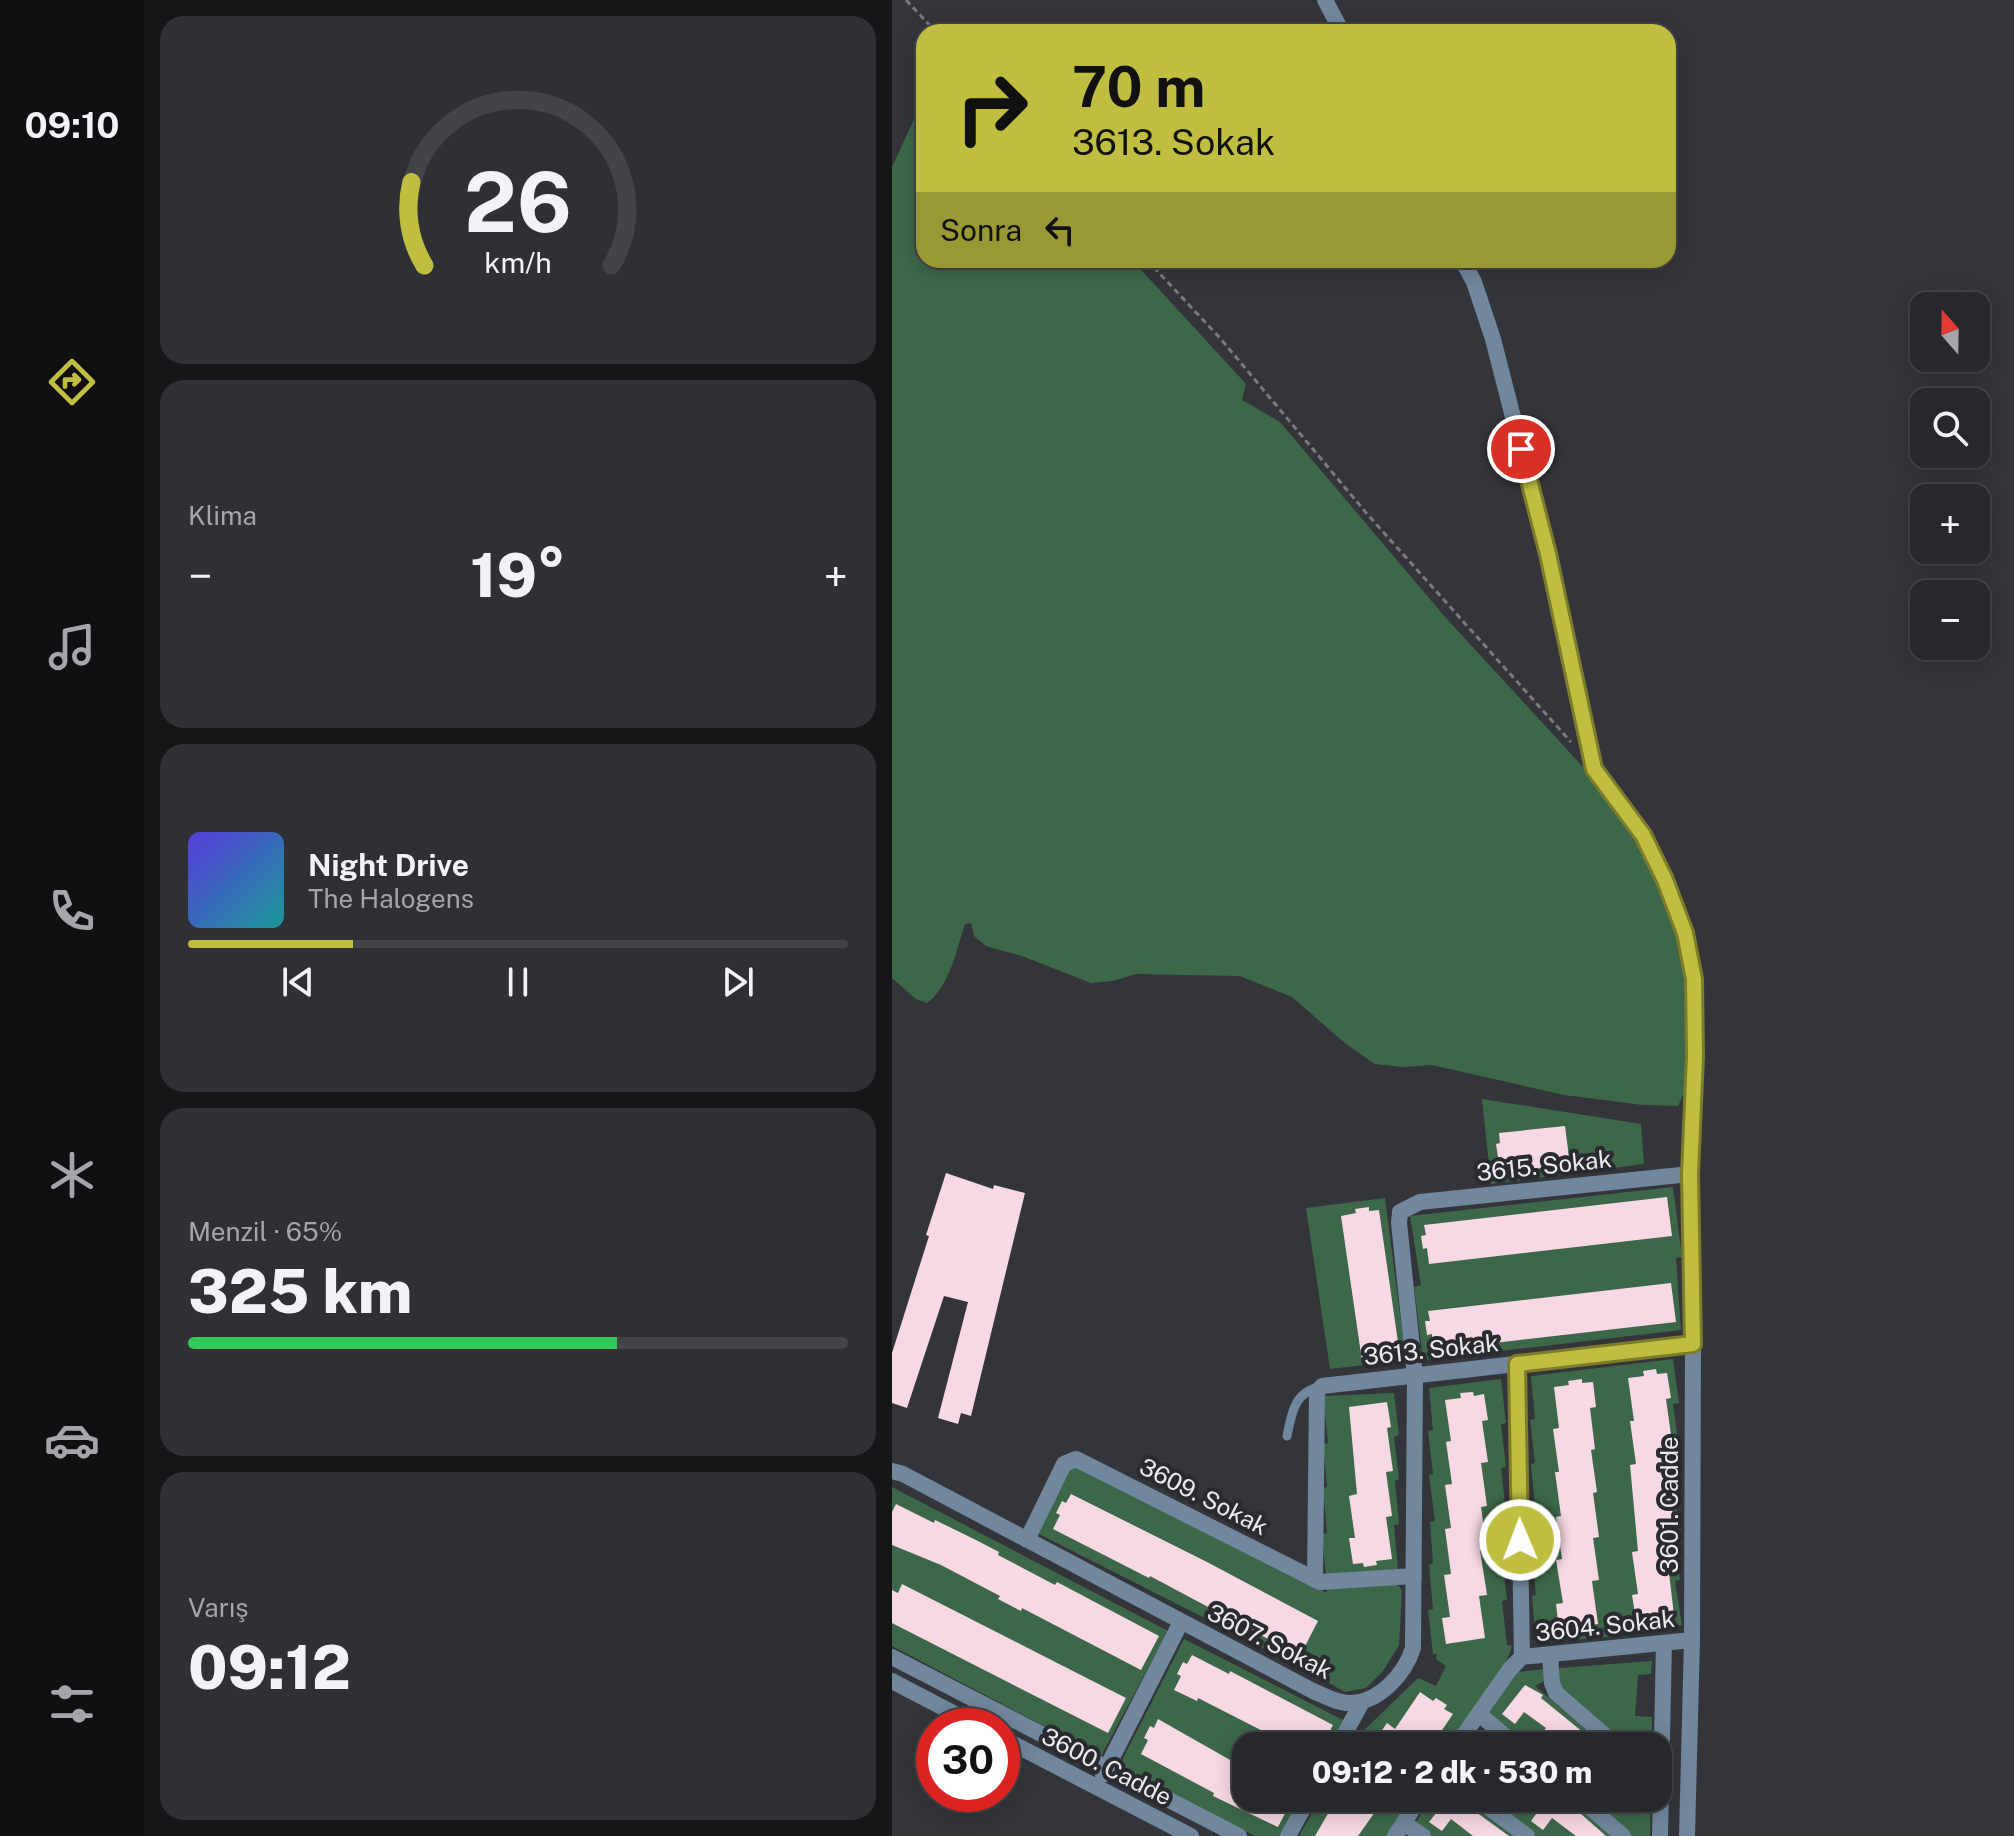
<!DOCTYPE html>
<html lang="tr">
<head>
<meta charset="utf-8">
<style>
  body { margin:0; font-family:"Public Sans",sans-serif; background:#2f3034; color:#f1f3f6; height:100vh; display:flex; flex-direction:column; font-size:30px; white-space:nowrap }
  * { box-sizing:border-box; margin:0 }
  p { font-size:26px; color:#a4a6a9 }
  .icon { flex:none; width:44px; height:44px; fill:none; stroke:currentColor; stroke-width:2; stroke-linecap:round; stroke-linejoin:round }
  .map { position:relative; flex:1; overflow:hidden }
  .drawer { display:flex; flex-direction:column; gap:16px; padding:16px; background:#151618; width:748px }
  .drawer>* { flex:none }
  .top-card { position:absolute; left:24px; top:24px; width:760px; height:244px; border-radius:24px; box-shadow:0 4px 20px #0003,0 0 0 2px #434448; background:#bfbe41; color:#111; overflow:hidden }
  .needle { width:52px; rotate:340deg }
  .buttons { position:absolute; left:1018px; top:292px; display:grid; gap:16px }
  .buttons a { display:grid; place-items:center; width:80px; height:80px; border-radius:16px; background:#27282c; box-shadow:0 4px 20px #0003,0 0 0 2px #434448; font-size:40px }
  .speed { position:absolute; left:24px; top:1708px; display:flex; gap:16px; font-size:40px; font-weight:700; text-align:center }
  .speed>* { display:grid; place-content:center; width:104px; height:104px; border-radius:50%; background:#27282c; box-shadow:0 4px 20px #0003,0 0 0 2px #434448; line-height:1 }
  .speed .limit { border:12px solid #d22; background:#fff; color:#111 }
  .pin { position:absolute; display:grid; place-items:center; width:68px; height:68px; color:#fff; margin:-34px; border:4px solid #fff; border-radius:50%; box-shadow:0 2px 8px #0007 }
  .me { position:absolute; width:88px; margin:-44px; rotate:359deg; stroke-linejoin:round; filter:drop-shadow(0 0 6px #0008) }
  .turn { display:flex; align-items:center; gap:28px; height:168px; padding:0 24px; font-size:36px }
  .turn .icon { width:104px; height:104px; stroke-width:2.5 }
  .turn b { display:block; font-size:56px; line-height:68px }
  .then { display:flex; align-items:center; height:76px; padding:0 24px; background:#0003; gap:16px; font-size:30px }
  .big { font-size:60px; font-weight:800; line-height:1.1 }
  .drawer .widget { flex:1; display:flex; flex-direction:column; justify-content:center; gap:12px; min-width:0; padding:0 28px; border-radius:24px; background:#2f3034 }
  .drawer .dial { align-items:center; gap:0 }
  .dial svg { height:208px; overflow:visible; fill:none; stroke:#434448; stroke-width:7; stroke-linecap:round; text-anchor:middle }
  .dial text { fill:#f1f3f6; stroke:none }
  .song { display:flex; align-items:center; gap:24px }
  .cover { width:96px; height:96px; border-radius:12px; background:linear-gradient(135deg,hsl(250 70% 55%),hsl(180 70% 35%)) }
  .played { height:8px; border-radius:4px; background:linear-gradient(90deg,#bfbe41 25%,#434448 25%) }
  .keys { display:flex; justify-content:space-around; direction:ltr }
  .heat { display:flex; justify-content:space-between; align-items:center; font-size:44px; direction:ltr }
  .charge { height:12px; border-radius:6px; background:linear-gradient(90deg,#34c759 65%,#434448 0) }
  .trip { position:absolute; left:340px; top:1732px; width:440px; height:80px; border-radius:24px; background:#27282c; box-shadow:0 4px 20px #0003,0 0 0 2px #434448; font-weight:800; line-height:80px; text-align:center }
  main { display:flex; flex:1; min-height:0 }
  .tabs { display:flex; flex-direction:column; width:144px; justify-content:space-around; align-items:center; background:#101012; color:#a4a6a9 }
  .tabs .icon { width:56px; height:56px }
  .tabs .selected { color:#bfbe41 }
  .tabs b { font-size:36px; color:#f1f3f6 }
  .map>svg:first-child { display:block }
</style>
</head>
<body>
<main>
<nav class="tabs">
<b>09:10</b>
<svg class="icon selected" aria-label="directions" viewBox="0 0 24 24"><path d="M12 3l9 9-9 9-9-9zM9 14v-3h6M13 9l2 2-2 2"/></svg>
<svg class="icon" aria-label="music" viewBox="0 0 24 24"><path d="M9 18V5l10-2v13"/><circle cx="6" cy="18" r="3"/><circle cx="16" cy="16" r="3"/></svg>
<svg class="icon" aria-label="phone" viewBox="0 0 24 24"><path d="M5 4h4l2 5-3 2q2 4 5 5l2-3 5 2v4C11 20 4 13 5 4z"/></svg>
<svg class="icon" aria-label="climate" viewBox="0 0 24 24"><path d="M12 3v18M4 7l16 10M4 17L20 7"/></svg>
<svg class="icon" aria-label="car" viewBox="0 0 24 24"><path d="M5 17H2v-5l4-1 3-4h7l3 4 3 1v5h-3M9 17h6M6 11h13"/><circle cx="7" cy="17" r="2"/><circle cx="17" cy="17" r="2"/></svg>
<svg class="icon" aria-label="filters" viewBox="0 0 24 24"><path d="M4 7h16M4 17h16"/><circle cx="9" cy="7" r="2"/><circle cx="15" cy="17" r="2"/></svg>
</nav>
<section class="drawer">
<div class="widget dial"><svg viewBox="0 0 100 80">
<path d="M14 69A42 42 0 1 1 86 69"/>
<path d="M14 69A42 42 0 0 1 9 37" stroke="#bfbe41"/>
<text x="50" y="56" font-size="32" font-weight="700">26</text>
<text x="50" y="72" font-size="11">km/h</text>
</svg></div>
<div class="widget"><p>Klima</p>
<div class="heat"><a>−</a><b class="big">19°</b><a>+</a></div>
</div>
<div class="widget">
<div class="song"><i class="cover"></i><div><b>Night Drive</b><p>The Halogens</p></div></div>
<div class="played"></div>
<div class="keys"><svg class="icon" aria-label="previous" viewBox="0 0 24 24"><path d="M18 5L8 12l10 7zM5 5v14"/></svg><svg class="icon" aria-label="pause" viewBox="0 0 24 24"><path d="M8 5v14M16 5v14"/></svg><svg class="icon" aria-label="next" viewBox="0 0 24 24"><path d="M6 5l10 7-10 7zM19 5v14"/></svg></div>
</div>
<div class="widget"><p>Menzil · 65%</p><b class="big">325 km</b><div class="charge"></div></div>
<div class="widget"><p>Varış</p><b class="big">09:12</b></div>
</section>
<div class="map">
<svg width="1122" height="1836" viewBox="0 0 1122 1836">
  <rect width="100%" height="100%" fill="#34353a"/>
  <path fill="#3c6849" d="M32,98V260H240L354,384L350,400L388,422L553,617L691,767L731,815L756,858L785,930L795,971L798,1081L786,1106L751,1105L672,1095L540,1065L511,1067L483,1064L454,1044L400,997L348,976L244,974L221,981L199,983L130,956L94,946L82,936L79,923L73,924C64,951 58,986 35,1003L24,999L0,978V167Z
    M590,1099L749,1124L752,1164L599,1184Z
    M781,1187L790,1257L784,1258L789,1330L531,1360L522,1287L529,1285L518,1216Z
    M493,1198L514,1360L438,1369L414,1208Z
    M781,1359L787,1403L781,1404L787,1449L782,1450L788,1492L783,1493L788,1536L783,1537L788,1580L783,1581L790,1625L717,1634V1637L644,1643L640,1596L644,1595L640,1555L646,1554L639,1508H643L639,1464L643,1463L638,1420L643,1419L639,1376Z
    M609,1379L614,1423L609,1424L614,1467L609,1468L614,1512L610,1513L615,1556L610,1558L615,1600L610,1601L615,1645L620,1646L615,1660L556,1746H460L465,1737L526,1678L544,1686L554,1666L544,1659L545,1654H541L536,1610L541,1609L537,1565L541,1563L538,1522L543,1521L537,1475L541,1474L536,1431L541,1430L537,1388Z
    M502,1393L507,1435L502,1437L507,1479L503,1481L507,1524L502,1525L506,1569L434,1577L430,1534L435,1533L431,1488L435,1487L431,1444L436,1443L431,1396Z
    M179,1465L435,1593V1589L500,1584L507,1586L510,1591L507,1645L491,1671L474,1688L453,1692L407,1666L147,1534Z
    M0,1487L276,1631L209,1756L0,1646Z
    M292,1639L453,1721L439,1746H354V1798H411L390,1836H363L227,1766Z
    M760,1661L759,1674L746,1675L743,1716L760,1717V1746H732L666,1687L664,1675L668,1668Z
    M653,1669L656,1679L643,1686L713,1746H634L596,1714L625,1672Z
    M429,1798H521L496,1836H407Z
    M540,1798H575L627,1836H538L522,1825Z
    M594,1798H677L722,1836H644Z
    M695,1798H759L758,1836H739Z"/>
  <path fill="#f7d8e4" d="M673,1126L678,1165L612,1172L610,1157H606L604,1144L608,1143L607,1133Z
    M54,1173L101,1189L102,1185L133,1193L79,1416L69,1413L66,1424L46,1418L76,1302L52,1296L15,1408L0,1403V1353L37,1236L34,1235Z
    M775,1197L780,1236L537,1264L535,1248L531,1249L529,1236L534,1235L532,1225Z
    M477,1207V1211L487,1210L508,1356L470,1361L449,1216L464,1213L463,1209Z
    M779,1283L784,1322L541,1350L540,1334L535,1335L533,1321H538L536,1311Z
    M764,1369L765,1374L775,1373L779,1398L774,1399L780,1442H774L782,1530L777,1531L783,1572L777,1573L782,1615L744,1620L740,1595L746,1594L740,1552L746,1551L738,1465L744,1464L738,1421H742L736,1378L752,1376L751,1371Z
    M690,1379V1383L701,1382L704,1407L698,1408L703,1449L699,1450L705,1492L701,1493L707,1537L701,1538L707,1580L700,1581L706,1624L667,1630L664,1604L671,1603L664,1560L670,1559L664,1517L669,1516L663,1472H667L661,1429L667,1428L662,1387L677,1385L676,1381Z
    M581,1392L582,1396L592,1394L596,1420L590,1421L596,1462L589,1463L595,1506L589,1507L595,1549L588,1550L595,1595L587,1596L593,1638L554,1644L550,1618L558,1617L552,1575L559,1574L553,1529L559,1528L553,1485L560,1484L554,1442L559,1441L553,1400L569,1398L568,1393Z
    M495,1402L499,1427L495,1428L501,1471L494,1472L500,1516L494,1517L500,1559L484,1561L485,1565L472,1567L471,1563L461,1564L457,1538H463L457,1496L465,1494L457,1407Z
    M179,1494L315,1562L426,1621L408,1656L258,1576L257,1578L161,1529L168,1515L164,1513L170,1501L174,1503Z
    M4,1504L42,1523L43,1520L84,1540L107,1552L106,1555L163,1585L165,1582L267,1636L249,1670L130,1608L129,1611L106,1599L108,1596L49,1565L0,1545V1512Z
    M10,1584L234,1698L216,1733L0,1623V1590L6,1593Z
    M300,1655L337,1674L338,1671L441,1725L430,1746H400L306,1698L305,1701L282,1690L289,1676L285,1674L291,1662L295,1664Z
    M633,1685L651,1695L649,1698L708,1746H675L665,1739L660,1746H640L654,1728L632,1712L623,1724L610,1714Z
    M528,1692L541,1701L544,1698L555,1705L552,1709L561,1714L546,1736L538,1731L527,1746H479L495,1723L503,1729Z
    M266,1719L354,1769V1798H401L386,1827L321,1796L322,1793L249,1754L256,1740L252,1738L258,1726L262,1728Z
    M445,1798H470L477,1803L474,1806L483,1812L466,1836H423Z
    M556,1798H573L577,1807L617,1836H581L559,1819L550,1831L537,1822Z
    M638,1798H676L680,1806L714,1836H684L660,1818L651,1830L639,1821L649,1807Z"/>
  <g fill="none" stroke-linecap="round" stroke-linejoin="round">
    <path stroke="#79797e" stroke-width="3" stroke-dasharray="6 4" stroke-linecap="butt" d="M14,0L44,32
      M255,260L328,338L476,515L679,742"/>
    <path stroke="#70879d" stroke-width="9" d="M395,1436C400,1412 402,1392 430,1386"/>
    <path stroke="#70879d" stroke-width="16" d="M433,0L450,32
      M570,260L582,282L601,339L656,554L702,769L751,835L773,880L793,933L802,979L803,1056L798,1174L801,1344L800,1640L795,1836
      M625,1364L630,1657
      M0,1471L11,1474L421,1691C433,1696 445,1703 457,1703C487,1703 513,1674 521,1648L523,1376L507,1223L508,1212L528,1202L798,1174
      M135,1540L172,1464L184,1459L428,1582L522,1576
      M423,1580L425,1392L430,1386L801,1344
      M658,1655L660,1683L664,1693L725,1746
      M0,1657L347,1836
      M630,1657L800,1640
      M0,1681L86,1726
      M587,1714L625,1746
      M110,1738L299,1836
      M446,1746L470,1702
      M564,1746L618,1669L630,1657
      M211,1775L289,1622
      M584,1798L635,1836
      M687,1798L731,1836
      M512,1823L531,1836
      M396,1836L417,1798
      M503,1836L528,1798
      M768,1836L772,1643"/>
  </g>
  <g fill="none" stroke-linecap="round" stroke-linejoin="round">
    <defs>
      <path id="route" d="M628,1540L625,1364L801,1344L798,1174L803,1056L802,979L793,933L773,880L751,835L702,769L656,554L629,449"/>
    </defs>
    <use href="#route" stroke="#7c7c2a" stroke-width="20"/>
    <use href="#route" stroke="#bfbe41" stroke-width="14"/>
  </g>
  <g text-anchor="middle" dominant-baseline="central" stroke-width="8" stroke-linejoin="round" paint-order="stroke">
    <g font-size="24" fill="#ebebee" stroke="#2a2b30">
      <text transform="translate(652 1165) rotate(-6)">3615. Sokak</text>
      <text transform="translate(539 1349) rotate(-6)">3613. Sokak</text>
      <text transform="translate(312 1496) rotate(27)">3609. Sokak</text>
      <text transform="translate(777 1505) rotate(-90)">3601. Cadde</text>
      <text transform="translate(713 1625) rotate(-6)">3604. Sokak</text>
      <text transform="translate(378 1641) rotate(27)">3607. Sokak</text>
      <text transform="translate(215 1766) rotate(27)">3600. Cadde</text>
    </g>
  </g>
</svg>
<div class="buttons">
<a><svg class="needle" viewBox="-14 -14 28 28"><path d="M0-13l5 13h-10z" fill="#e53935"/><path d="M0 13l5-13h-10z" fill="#a4a6a9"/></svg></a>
<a><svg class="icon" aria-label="search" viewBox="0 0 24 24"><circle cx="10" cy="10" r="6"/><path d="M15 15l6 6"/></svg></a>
<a>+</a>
<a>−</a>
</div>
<div class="speed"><div class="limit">30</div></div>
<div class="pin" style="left:629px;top:449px;background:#d93025"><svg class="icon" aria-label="arrive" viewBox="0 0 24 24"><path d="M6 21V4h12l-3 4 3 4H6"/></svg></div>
<svg class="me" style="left:628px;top:1540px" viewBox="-20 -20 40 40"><circle r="17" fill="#bfbe41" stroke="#fff" stroke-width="3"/><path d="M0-11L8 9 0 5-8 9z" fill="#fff"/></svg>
<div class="trip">09:12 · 2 dk · 530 m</div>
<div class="top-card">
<div class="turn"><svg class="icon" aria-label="right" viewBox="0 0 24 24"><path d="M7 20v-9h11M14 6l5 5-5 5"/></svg><div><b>70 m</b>3613. Sokak</div></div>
<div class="then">Sonra<svg class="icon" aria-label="left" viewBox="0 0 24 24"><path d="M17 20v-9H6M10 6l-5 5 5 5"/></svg></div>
</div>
</div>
</main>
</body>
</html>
